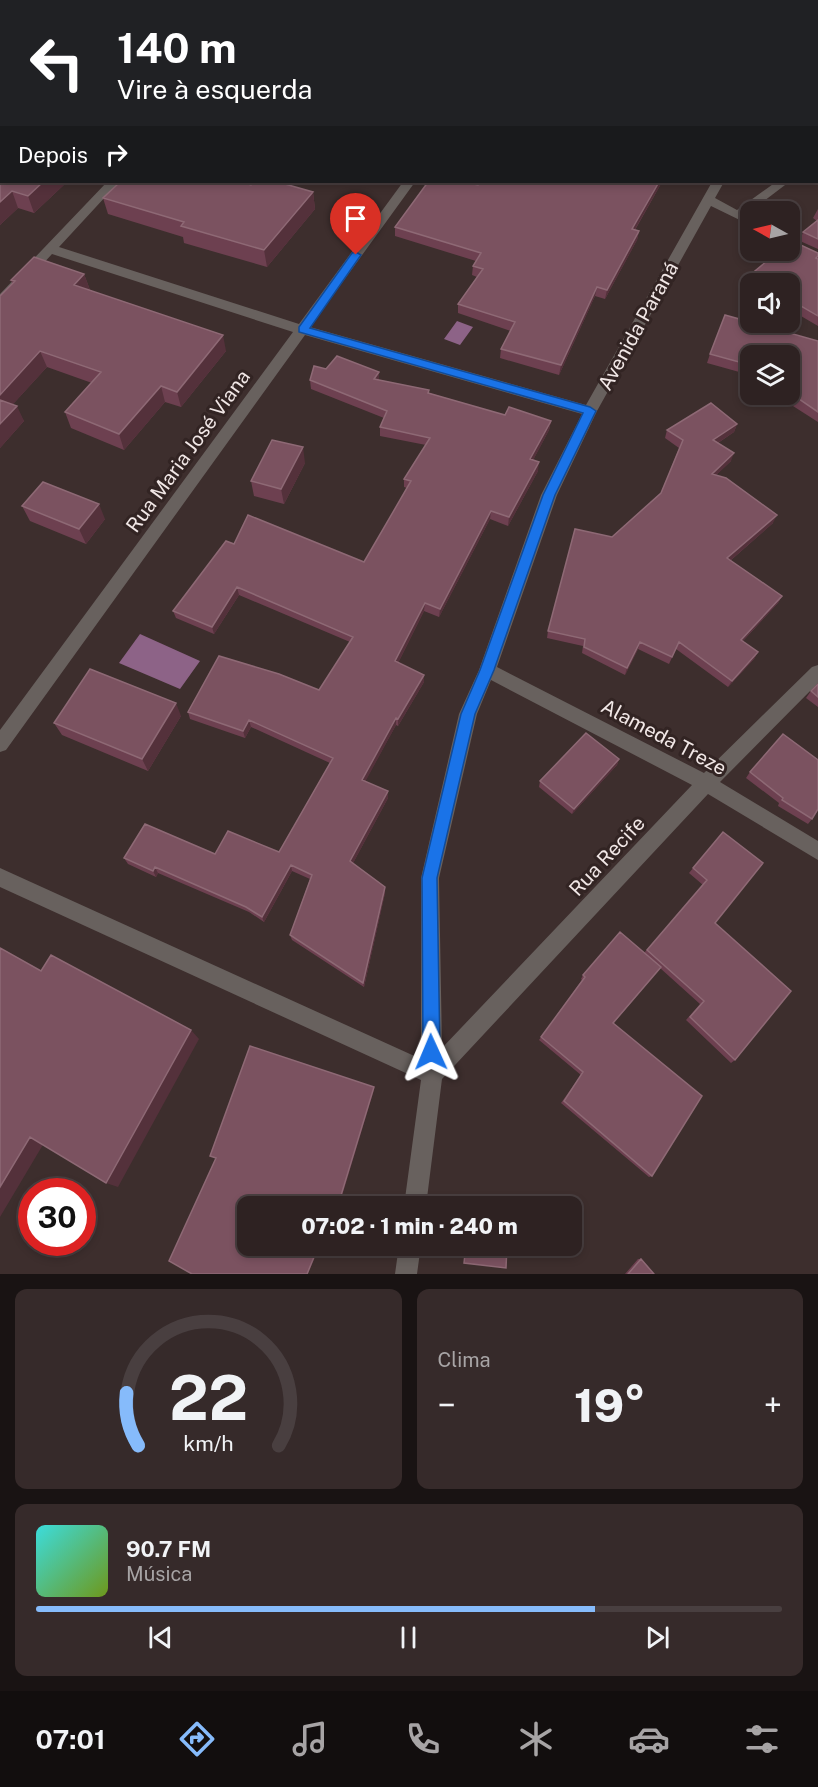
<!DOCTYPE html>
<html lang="pt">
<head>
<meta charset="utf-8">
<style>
  body { margin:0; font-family:"Public Sans",sans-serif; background:#362a2a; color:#f1f3f6; height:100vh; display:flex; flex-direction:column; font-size:22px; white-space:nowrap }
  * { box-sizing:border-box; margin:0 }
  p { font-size:20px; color:#a7a4a5 }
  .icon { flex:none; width:33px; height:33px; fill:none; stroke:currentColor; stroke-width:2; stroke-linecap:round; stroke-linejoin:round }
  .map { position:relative; height:1274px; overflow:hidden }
  .drawer { display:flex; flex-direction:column; gap:15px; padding:15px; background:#191313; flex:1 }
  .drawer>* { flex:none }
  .top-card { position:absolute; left:0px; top:0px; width:819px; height:183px; box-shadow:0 3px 9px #0003,0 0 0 2px #493f40; background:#202124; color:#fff; overflow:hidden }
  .needle { width:39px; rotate:278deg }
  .tools { position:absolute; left:740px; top:201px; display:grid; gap:12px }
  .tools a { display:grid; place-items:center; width:60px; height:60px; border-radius:12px; background:#2e2222; box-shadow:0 3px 9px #0003,0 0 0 2px #493f40; font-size:30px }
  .speed { position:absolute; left:18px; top:1178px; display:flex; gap:12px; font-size:30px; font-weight:700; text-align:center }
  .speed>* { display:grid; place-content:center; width:78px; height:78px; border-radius:50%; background:#2e2222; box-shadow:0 3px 9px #0003,0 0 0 2px #493f40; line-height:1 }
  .speed .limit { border:9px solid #d22; background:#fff; color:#111 }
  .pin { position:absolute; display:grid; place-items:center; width:51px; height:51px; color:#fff; margin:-62px -26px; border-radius:50% 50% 50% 0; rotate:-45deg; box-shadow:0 0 6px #0007 }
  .pin .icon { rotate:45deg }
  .me { position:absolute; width:66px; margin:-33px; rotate:359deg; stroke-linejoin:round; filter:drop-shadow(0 0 4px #0008) }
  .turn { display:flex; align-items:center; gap:21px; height:126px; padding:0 18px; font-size:27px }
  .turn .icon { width:78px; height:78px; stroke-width:2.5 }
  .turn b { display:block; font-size:42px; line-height:51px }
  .then { display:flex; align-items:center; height:57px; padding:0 18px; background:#0003; gap:12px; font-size:22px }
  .big { font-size:45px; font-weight:800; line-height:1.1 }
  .drawer .card { flex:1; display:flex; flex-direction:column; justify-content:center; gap:9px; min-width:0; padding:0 21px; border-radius:12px; background:#362a2a }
  .drawer .dial { align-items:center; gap:0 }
  .dial svg { height:156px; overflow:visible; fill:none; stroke:#493f40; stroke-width:7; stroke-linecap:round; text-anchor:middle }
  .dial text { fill:#f1f3f6; stroke:none }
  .song { display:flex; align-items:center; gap:18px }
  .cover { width:72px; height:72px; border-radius:9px; background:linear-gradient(135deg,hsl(180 70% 55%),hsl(80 70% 35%)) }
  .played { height:6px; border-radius:3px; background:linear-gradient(90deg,#86bbfb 75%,#493f40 75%) }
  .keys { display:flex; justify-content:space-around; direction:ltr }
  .heat { display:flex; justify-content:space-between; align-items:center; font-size:33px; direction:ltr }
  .drawer .tiles { flex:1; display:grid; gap:15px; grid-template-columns:1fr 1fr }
  .card:last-child { grid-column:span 2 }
  .trip { position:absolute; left:237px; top:1196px; width:345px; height:60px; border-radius:12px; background:#2e2222; box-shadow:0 3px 9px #0003,0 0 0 2px #493f40; font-weight:800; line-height:60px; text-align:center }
  .tab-bar { display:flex; height:96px; justify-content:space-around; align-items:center; background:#120e0e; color:#a7a4a5 }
  .tab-bar .icon { width:42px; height:42px }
  .tab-bar .on { color:#86bbfb }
  .tab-bar b { font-size:27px; color:#f1f3f6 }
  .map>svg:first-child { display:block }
</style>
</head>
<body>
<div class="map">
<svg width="818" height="1274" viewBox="0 0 818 1274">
  <rect width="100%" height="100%" fill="#3d2e2d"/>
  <path fill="#8d6387" d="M457,321L473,327L460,345L444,339Z
    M140,634L200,661L180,689L119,663Z"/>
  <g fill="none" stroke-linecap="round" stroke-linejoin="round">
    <path fill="#8d6387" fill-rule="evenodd" d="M46,0L45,2H38L39,0Z
      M0,37H2V42H0Z"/>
    <path fill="#68615e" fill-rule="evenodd" d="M282,0H293L281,2Z
      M532,0H542L531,2Z
      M807,0H817L806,2Z
      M107,182H119L59,247L299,324L403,182H415L310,327L586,405L712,182H724L715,198L737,210L776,182H789L747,214L750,216V225L711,206L597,411L557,495L497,667L704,773L812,667L818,665V683L720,782L818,841V860L708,794L442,1079L426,1206H404L421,1080L0,887V868L421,1059V878L459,714L479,670L541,495L582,414L305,335L6,750L0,752V730L293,332L52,254L5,305L0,306V294ZM491,680L692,785L442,1048L439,878L477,714Z
      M399,1245H421L417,1274H395Z"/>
  </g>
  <path fill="#6d4050" d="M437,0H499L498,2H436Z
    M0,143L67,182L34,213L18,208L0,225Z
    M480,182H662L635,230L639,231L637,240L605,299L595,296L559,375L500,358L501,349L511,331L458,313V304L477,277L472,275L473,266L476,261L395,236V227L478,185Z
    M251,185L313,192L315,209L267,267L184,243L183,237L108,214L103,198Z
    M818,209V249L800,241L803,232L817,221L813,218Z
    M818,253V326L789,309V284H750V287L746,285L749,276Z
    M84,274L90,290L226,351L181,407L165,402L124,450L71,428L65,412L92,383L47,367L13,404L24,421L0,448L12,283L11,280Z
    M818,341V422L782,399L784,394H789V388L791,386H789V356H750V375L707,363L710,354Z
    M310,380H379L429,390V393L505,415L551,421L549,430L533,460L538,471L508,526L490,519L439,617L424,611L398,663L424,682L398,726L396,725L365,781L388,798L353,863L385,893L364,987L292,940L290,935L310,879L292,871L264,922L249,912L158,873L156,877L128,864L124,858L279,852L330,763L251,727L245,738L190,719L188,712L319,690L350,642L239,595L214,634L176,618L173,611L234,544L364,562L407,488L404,487V479L426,445L380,436V427L384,418L311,389Z
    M737,424L734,432L718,443L731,461L716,475L773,523L730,561L782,596L778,603L743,641L758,652L754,659L728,687L676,649L669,664L638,649L625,675L582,653L583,646L547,638L548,631L612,537L661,493L679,448L665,438L667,430Z
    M305,463L284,504L254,496L251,481Z
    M22,506L105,519L86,544L30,521Z
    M818,684V707L806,698L811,691Z
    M181,716L148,771L62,735L54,723Z
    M619,759L617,765L572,814L539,787L540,781Z
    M750,772L812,819L808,824L778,806L779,803L746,778Z
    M723,832L715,923L735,1060L731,1063L686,1020L700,1004L660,968L613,1024L652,1176L649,1177L561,1103L581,1075L539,1040L582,980L581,979L583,975L644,953L703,885L689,873Z
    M638,1259H641L654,1274H625Z"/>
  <path fill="#54313b" d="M206,0H224L223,2H204Z
    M43,182H67L34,213L28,196Z
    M659,182H662L630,238L632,229Z
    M12,191L18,208L0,225V202Z
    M313,192L315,209L267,267L264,250Z
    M639,231L637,240L605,299L607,290Z
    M84,274L90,290L74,285Z
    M597,287L595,296L559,375L561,365Z
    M223,335L226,351L181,407L177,392Z
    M40,351L47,367L4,414L0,405V395Z
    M379,372V381L374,379Z
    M161,386L165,402L124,450L119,434Z
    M17,406L24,421L0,448V424Z
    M551,421L549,430L529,468L530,459Z
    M737,424L734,432L710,448L713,440Z
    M303,447L305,463L284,504L281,489Z
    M734,453L731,461L709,482L712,474Z
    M539,462L538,471L508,526L509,517Z
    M99,504L105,519L86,544L79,529Z
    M491,511L490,519L439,617L440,609Z
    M777,515L773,523L724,566L727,558Z
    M237,587L239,595L214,634L212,627Z
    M782,596L778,603L737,647L741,640Z
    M425,603L424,611L395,669V661Z
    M640,642L638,649L625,675L627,668Z
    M758,652L754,659L728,687L732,681Z
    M424,675V682L398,726V719Z
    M176,703L181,716L148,771L142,759Z
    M396,718V725L363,786L362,780Z
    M249,720L251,727L245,738L243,731Z
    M619,759L617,765L572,814L574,809Z
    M388,791V798L351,867L350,861Z
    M291,865L292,871L264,922L262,917Z
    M155,867L158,873L156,877L153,871Z
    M385,887V893L364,987L363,983Z
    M191,1030L199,1039L118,1187L106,1183Z
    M374,1087V1090L340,1203L339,1202Z
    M30,1137L44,1143L0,1217V1187Z
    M319,1245H320L308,1274H307Z"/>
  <path fill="#7b5260" stroke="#8e6975" stroke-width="1.5" d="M169,0H206L204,2H167Z
    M292,0H347L345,2H290Z
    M437,0H479L478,2H436Z
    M574,0H654L653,2H573Z
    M722,0H766V2H721Z
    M0,143L2,144V182H43L28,196L12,191L0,202Z
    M120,182H241L251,185L254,182H278L313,192L264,250L181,226L184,222L103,198Z
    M428,182H464L478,185L480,182H659L632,229L639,231L607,290L597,287L561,365L501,349L515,322L458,304L483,269L473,266L481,253L395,227Z
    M818,220V239L803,232Z
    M792,241L818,253V256L816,258L818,259V316L789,299V284H762L749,276L780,250H789V243Z
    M34,257L84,274L74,285L223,335L177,392L161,386L119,434L65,412L101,372L40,351L0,395V296L15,281L11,280Z
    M725,315L818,341V412L789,392V388L800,379L789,376V356H750V365L710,354Z
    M337,356L379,372L374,379L429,390L428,393L505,415L509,407L551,421L530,459L539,462L509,517L491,511L440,609L425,603L395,661L424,675L398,719L396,718L362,780L388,791L350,861L385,887L363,983L290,935L312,875L291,865L262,917L246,907L155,867L153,871L124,858L145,824L215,854L228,831L279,852L333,758L249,720L243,731L188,712L219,656L279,674L319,690L353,637L237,587L212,627L173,611L226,541L234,544L248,515L364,562L411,481L404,479L430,438L380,427L387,411L310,380L314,366L326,369Z
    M0,400L17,406L0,424Z
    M711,403L737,424L713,440L734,453L712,474L726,478L777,515L727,558L782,596L741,640L758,652L732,681L679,642L672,657L640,642L627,668L584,647L585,639L548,631L575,529L612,537L661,493L683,440L667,430Z
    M272,440L303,447L281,489L251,481Z
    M43,482L99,504L79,529L22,506Z
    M90,669L176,703L142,759L54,723Z
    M818,684V697L811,691Z
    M586,733L619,759L574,809L540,781Z
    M783,734L818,760V809L812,819L782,800L783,798L750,772Z
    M723,832L763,863L715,923L791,991L735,1060L690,1017L704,1001L647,950L707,880L693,868Z
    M620,932L661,967L613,1023L702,1096L652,1176L564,1101L583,1072L541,1037L585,977L583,975Z
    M0,948L41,971L51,955L191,1030L106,1183L30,1137L0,1187Z
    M250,1046L374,1087L339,1202L336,1201L334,1206H248V1245H319L307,1274H192L169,1261L216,1158L210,1156Z
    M466,1245H507L506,1268L464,1263Z
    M641,1259L654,1274H628Z"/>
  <path fill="#1a73e8" stroke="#114b97" stroke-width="1.5" d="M356,252L361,255L310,328L590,407L596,411L555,495L494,670L475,714L437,878L440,1052L437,1058L431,1061L425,1058L423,1052L422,878L461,714L480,670L543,495L583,413L299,332V327L352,253Z"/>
  <g text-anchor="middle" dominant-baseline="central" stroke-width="6" stroke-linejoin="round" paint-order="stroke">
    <g font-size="20" fill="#f1e7e6" stroke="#322423">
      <text transform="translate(638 326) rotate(-61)">Avenida Paraná</text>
      <text transform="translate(188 451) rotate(-54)">Rua Maria José Viana</text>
      <text transform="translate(664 737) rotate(28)">Alameda Treze</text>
      <text transform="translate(607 856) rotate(-47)">Rua Recife</text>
    </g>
  </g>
</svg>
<div class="tools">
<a><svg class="needle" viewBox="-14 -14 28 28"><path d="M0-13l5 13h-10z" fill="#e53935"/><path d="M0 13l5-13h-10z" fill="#a7a4a5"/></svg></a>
<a><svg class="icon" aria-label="sound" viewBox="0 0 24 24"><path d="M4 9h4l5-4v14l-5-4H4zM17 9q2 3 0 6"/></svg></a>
<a><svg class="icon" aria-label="layers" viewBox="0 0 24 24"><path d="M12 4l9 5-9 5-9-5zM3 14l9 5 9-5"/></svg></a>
</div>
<div class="speed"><div class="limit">30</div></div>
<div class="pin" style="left:356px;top:255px;background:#d93025"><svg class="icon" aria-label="arrive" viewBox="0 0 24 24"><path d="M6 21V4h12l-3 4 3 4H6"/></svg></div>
<svg class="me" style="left:431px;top:1052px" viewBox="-20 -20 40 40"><path d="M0-17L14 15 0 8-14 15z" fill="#1a73e8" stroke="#fff" stroke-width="4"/></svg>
<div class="trip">07:02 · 1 min · 240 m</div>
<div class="top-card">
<div class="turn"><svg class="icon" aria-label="left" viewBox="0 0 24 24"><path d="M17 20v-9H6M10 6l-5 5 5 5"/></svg><div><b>140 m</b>Vire à esquerda</div></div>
<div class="then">Depois<svg class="icon" aria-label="right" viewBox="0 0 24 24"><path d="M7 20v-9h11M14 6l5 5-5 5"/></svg></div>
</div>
</div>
<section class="drawer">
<div class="tiles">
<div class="card dial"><svg viewBox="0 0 100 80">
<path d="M14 69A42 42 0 1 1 86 69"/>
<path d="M14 69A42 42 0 0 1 8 42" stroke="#86bbfb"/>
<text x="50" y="56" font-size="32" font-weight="700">22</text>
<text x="50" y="72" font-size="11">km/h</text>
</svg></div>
<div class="card"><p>Clima</p>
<div class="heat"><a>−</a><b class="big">19°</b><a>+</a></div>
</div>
<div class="card">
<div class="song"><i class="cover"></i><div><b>90.7 FM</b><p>Música</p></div></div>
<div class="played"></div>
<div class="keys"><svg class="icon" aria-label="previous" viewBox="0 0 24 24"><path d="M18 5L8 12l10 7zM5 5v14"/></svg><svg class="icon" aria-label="pause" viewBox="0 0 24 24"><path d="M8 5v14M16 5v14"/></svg><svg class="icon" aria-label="next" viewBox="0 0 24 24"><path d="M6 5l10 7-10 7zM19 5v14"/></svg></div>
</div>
</div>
</section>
<nav class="tab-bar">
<b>07:01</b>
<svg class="icon on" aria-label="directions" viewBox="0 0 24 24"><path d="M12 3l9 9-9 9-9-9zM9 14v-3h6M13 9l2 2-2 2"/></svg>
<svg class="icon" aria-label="music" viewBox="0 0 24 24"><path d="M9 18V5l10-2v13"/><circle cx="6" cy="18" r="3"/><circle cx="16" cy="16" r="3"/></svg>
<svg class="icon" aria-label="phone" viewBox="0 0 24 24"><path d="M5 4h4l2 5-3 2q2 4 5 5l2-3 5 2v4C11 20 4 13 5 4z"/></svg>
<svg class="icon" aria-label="climate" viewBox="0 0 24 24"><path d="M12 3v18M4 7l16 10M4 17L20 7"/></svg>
<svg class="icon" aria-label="car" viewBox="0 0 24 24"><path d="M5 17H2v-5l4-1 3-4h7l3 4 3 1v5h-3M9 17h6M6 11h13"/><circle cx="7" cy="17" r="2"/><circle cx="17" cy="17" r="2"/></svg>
<svg class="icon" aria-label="filters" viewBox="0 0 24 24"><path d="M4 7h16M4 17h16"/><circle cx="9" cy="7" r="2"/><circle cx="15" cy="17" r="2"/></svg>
</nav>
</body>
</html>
